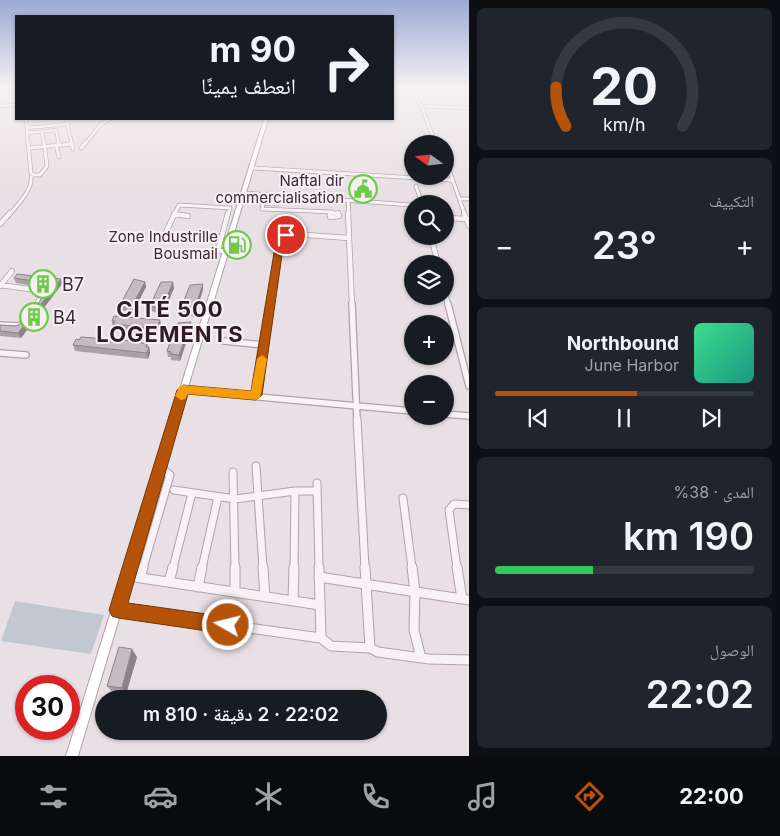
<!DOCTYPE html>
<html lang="ar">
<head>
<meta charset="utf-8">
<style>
  body { margin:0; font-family:Inter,"Noto Naskh Arabic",sans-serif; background:#20242c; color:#f1f3f6; direction:rtl; height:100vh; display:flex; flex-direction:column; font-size:19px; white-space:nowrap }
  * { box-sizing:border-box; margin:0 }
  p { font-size:16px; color:#9ea1a6 }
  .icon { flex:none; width:28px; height:28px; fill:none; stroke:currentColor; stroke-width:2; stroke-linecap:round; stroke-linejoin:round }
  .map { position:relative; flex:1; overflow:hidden; direction:ltr }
  .details { display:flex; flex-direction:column; gap:8px; padding:8px; background:#0d0f14; width:311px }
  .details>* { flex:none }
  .hud { position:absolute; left:15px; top:15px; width:379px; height:105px; border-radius:0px; box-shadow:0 1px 4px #0004; direction:rtl; background:#171b24; color:#f1f3f6; overflow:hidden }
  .needle { width:32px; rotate:285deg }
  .controls { position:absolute; left:404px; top:135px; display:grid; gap:10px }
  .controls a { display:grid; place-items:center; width:50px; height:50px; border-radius:50%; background:#171b24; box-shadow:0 1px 4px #0004; font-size:25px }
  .speed { position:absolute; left:15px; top:675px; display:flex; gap:10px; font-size:25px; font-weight:700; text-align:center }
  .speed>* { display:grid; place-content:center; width:65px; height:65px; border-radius:50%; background:#171b24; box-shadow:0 1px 4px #0004; line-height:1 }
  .speed .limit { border:8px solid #d22; background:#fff; color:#111 }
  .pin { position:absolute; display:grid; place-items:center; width:42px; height:42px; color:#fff; margin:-21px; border:2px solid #fff; border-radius:50%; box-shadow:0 1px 5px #0007 }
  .me { position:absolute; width:55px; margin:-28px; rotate:278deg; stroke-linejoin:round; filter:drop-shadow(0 0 4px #0008) }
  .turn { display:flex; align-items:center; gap:18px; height:105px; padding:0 15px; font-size:22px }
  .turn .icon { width:65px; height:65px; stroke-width:2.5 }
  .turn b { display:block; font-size:35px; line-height:42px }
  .big { font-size:38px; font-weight:600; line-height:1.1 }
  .details .card { flex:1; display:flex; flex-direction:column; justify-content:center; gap:8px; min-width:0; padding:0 18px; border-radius:8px; background:#20242c }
  .details .dial { align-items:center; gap:0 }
  .dial svg { height:130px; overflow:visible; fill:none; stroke:#363941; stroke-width:7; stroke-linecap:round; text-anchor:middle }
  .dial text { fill:#f1f3f6; stroke:none }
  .song { display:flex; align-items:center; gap:15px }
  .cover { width:60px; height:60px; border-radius:8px; background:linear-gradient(135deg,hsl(150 70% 55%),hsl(170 70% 35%)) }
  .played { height:5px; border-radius:2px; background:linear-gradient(90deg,#b45309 55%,#363941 55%) }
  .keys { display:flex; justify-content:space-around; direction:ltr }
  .heat { display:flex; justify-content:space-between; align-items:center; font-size:28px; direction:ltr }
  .charge { height:8px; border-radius:4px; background:linear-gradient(90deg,#34c759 38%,#363941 0) }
  .trip { position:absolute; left:95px; top:690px; width:292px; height:50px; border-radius:25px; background:#171b24; box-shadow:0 1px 4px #0004; font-weight:600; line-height:50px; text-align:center; direction:rtl }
  .tabs { display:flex; height:80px; justify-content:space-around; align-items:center; background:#090b0e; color:#9ea1a6 }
  .tabs .icon { width:35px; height:35px }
  .tabs .current { color:#b45309 }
  .tabs b { font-size:22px; color:#f1f3f6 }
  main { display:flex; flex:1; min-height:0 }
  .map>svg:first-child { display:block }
</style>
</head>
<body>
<main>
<section class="details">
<div class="card dial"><svg viewBox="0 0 100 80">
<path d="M14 69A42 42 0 1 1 86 69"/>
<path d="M14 69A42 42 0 0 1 8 45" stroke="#b45309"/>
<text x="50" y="56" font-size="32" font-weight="700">20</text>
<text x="50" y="72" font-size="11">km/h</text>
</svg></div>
<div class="card"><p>التكييف</p>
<div class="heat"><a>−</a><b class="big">23°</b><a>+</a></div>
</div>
<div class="card">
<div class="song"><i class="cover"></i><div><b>Northbound</b><p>June Harbor</p></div></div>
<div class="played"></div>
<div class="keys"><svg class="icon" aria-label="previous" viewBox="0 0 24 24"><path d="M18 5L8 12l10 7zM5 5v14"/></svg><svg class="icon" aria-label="pause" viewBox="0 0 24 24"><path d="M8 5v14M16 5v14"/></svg><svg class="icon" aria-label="next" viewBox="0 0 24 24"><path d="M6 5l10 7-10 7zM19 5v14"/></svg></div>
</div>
<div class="card"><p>المدى · 38%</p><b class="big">190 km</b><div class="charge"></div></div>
<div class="card"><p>الوصول</p><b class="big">22:02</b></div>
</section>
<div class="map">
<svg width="469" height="756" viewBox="0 0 469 756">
  <rect width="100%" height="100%" fill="#e8e0e4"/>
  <path fill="#c1c8d2" d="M15,601L104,615L91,654L1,641Z"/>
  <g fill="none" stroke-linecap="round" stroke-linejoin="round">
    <defs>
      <path id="minor-far5" d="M414,88L415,95L421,106L469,108
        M0,106L16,105
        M421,106L436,144
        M26,119L28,144
        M66,119L72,144
        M27,128L68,124
        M42,132L44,144
        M28,133L56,130L59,144
        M85,144L101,124L110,119"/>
      <path id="minor-far4" d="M28,142L31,173L33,175H40L47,166L44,142
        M58,142L59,145
        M71,142L73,149
        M56,145L59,157
        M29,148L72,144
        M81,148L86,142
        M445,160L453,181
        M252,168L450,180L453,181L465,215
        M416,186L422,204
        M244,193L412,205
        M265,194L262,209L332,212
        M459,199H469
        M348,201L349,215
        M271,202H278L277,204H271Z
        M262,203L271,204
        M174,214L178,215
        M9,215C17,206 33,189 31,177L33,175
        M174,215L179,205L230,208L228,215
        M329,215L332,212L339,215"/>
      <path id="minor-far3" d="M330,213V217L339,216L338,213
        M348,213L352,305
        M464,213L469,226
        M174,214L188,216
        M445,218L469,219
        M0,224L10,213
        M166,232L175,213
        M431,236L438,264
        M226,252L218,250L228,213
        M0,285L43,291L37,305
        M0,286L12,271
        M445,293L448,305
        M270,305L281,238L292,234L349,238"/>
      <path id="minor-far2" d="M352,304L357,420
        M448,304L469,386
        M36,308L38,304
        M0,325L19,326L23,323
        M224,341L264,345
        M0,353L26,355
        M183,390L412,411
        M256,395L271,304
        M445,414L469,416"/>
      <path id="minor-far1" d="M357,419L365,568
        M256,466L263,568
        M233,472L235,568
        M317,483L319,568
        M174,490L235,499L295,491H317
        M403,498L412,568
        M143,568L170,475L160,467
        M173,568L192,493
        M202,568L218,497
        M294,568L295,491
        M457,568L449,510L454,504L469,505"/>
      <path id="minor" d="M235,567V592
        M263,567L265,597
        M319,567L321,638
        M365,567L370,648
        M412,567L415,592L414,630L421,658
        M457,567L462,599
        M128,576L320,605
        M319,577L469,600
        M140,578L143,567
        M169,582L173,567
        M198,587L202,567
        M293,601L294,567
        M117,610L321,638L331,646L370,648L378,652L429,659L469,660"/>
      <path id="major" d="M264,119H268L78,756H66Z"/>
    </defs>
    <use href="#minor-far5" stroke="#afa2a8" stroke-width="4"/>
    <use href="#minor-far4" stroke="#afa2a8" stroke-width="4.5"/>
    <use href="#minor-far3" stroke="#afa2a8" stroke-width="6"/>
    <use href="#minor-far2" stroke="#afa2a8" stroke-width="8"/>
    <use href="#minor-far1" stroke="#afa2a8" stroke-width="9"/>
    <use href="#minor" stroke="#afa2a8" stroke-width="11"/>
    <use href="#major" stroke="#b49fab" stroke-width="2"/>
    <use href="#minor-far5" stroke="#f7f2f5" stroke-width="2.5"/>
    <use href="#minor-far4" stroke="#f7f2f5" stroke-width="3"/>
    <use href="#minor-far3" stroke="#f7f2f5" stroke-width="4.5"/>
    <use href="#minor-far2" stroke="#f7f2f5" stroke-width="5.5"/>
    <use href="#minor-far1" stroke="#f7f2f5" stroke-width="7"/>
    <use href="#minor" stroke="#f7f2f5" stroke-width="9"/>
    <use href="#major" fill="#fff" fill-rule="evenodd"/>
  </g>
  <path fill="#aca0a6" d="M14,278L61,279L62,284L21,338L0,336V325L17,326L22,322L40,301L44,288L16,283Z
    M145,282L146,287L134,310L121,311L120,305Z
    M203,284V290L194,317L182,314L181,308Z
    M174,288L163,315L151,311L150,306Z
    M160,320L161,326L159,331H156L155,334L115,330L114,327H113L112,321Z
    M191,328L180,361L171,360V357H168L167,351L170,343V340Z
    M79,340L147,344L148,347H149L150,353L148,359L75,351L73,345Z
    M137,657L126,694L112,692L107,686Z"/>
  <path fill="#8c8287" d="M61,279L62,284L21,338L18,333Z
    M145,282L146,287L134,310L133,304Z
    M173,282L174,288L163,315L162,309Z
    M203,284V290L194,317V311Z
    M160,320L161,326L159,331L158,325Z
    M191,322V328L180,361L179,355Z
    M147,344L148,349L149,347L150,353L148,359L146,347Z
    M132,649L137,657L126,694L122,688Z"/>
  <path fill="#c8bac1" stroke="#8c8287" d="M17,274L61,279L18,333L0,331V325L17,326L22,322L40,301L46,283L14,278Z
    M134,279L145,282L133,304L120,305Z
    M161,282H173L162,309L150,306Z
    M203,284L194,311L181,308L190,285Z
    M114,316L160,320L158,325H155L154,328L113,324L115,321H112Z
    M191,322L179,355L171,354V352L167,351L171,340H170L178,323Z
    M81,337L132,341L147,344L146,347H149L147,353L73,345L76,339L79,340Z
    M119,647L132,649L122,688L107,686Z"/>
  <linearGradient id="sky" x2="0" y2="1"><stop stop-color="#9baad4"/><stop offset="0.45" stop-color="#f5f1f3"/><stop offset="1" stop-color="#f5f1f3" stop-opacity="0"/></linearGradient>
  <rect width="469" height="194" fill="url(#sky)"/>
  <path fill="#b45309" stroke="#753606" d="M286,232L290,235L284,241L262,395L256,400L188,394L128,603L228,617L235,619L237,625L235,631L228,634L118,618L112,616L109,610L177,390L183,385L251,391L276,241L278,236Z"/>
  <path fill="#f59e0b" d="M262,355L267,359L260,398L256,400L188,394L185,399L181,400L175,396L179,387L183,385L251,391L257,359Z"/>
  <defs>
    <symbol id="civic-ring" viewBox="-11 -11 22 22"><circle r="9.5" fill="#f6eff3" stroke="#6fca49" stroke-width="1.5"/><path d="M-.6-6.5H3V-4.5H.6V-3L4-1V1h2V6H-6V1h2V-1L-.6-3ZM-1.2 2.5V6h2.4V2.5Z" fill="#6fca49"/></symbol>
    <symbol id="fuel-ring" viewBox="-11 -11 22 22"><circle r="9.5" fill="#f6eff3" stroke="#6fca49" stroke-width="1.5"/><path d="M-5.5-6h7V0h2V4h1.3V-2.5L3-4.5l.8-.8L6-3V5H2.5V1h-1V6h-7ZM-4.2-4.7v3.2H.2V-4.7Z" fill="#6fca49"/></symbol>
    <symbol id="building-ring" viewBox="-11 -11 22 22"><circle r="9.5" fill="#f6eff3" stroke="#6fca49" stroke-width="1.5"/><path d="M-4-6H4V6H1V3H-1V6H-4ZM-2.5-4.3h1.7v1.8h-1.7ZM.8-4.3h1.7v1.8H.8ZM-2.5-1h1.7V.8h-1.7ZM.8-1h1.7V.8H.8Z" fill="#6fca49"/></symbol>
  </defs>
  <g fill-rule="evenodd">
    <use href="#civic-ring" x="347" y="173" width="32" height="32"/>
    <use href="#fuel-ring" x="221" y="229" width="32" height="32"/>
    <use href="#building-ring" x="27" y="268" width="32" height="32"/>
    <use href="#building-ring" x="18" y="301" width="32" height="32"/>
  </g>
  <g text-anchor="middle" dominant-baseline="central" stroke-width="4" stroke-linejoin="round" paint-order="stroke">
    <g font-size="15" fill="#3f2934" stroke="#f6eff3" text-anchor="end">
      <text x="344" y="180">Naftal dir<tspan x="344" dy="17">commercialisation</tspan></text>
      <text x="218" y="236">Zone Industrille<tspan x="218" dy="17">Bousmail</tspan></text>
    </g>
    <g font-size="18" fill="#3f2934" stroke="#f6eff3" text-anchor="start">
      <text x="62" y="284">B7</text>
      <text x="53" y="317">B4</text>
    </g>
    <g font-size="22" font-weight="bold" letter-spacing="1" fill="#301b25" stroke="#f6eff3">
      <text x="170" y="309">CITÉ 500<tspan x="170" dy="25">LOGEMENTS</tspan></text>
    </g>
  </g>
</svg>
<div class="controls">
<a><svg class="needle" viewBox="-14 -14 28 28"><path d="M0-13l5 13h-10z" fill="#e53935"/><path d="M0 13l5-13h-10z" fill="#9ea1a6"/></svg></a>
<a><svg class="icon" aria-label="search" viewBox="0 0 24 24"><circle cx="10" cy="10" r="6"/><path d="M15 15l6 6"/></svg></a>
<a><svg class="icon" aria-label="layers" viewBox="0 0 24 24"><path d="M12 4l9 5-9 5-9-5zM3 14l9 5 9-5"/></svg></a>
<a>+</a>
<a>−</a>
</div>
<div class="speed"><div class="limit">30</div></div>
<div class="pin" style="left:286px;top:235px;background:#d93025"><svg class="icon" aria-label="arrive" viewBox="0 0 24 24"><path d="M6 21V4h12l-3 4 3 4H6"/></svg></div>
<svg class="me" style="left:228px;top:625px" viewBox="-20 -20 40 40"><circle r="17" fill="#b45309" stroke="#fff" stroke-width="3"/><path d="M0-11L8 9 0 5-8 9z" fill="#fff"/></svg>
<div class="trip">22:02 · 2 دقيقة · 810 m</div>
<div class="hud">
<div class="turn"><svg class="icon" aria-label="right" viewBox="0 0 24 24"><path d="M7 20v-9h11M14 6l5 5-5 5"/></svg><div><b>90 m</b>انعطف يمينًا</div></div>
</div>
</div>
</main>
<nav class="tabs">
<b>22:00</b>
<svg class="icon current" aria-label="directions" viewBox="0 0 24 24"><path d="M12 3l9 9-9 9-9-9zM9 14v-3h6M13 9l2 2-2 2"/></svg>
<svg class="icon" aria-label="music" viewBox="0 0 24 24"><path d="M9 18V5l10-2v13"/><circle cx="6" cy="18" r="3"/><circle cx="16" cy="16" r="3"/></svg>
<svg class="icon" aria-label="phone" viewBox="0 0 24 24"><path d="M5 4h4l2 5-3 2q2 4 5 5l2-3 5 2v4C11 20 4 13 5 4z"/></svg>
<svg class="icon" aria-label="climate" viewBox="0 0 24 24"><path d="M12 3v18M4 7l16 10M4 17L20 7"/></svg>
<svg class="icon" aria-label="car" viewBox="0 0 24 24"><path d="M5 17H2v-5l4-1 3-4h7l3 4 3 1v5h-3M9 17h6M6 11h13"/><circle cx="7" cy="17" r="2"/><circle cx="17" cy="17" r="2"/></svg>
<svg class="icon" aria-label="filters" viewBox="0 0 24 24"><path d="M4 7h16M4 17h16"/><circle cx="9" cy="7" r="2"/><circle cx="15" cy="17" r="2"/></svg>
</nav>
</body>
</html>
